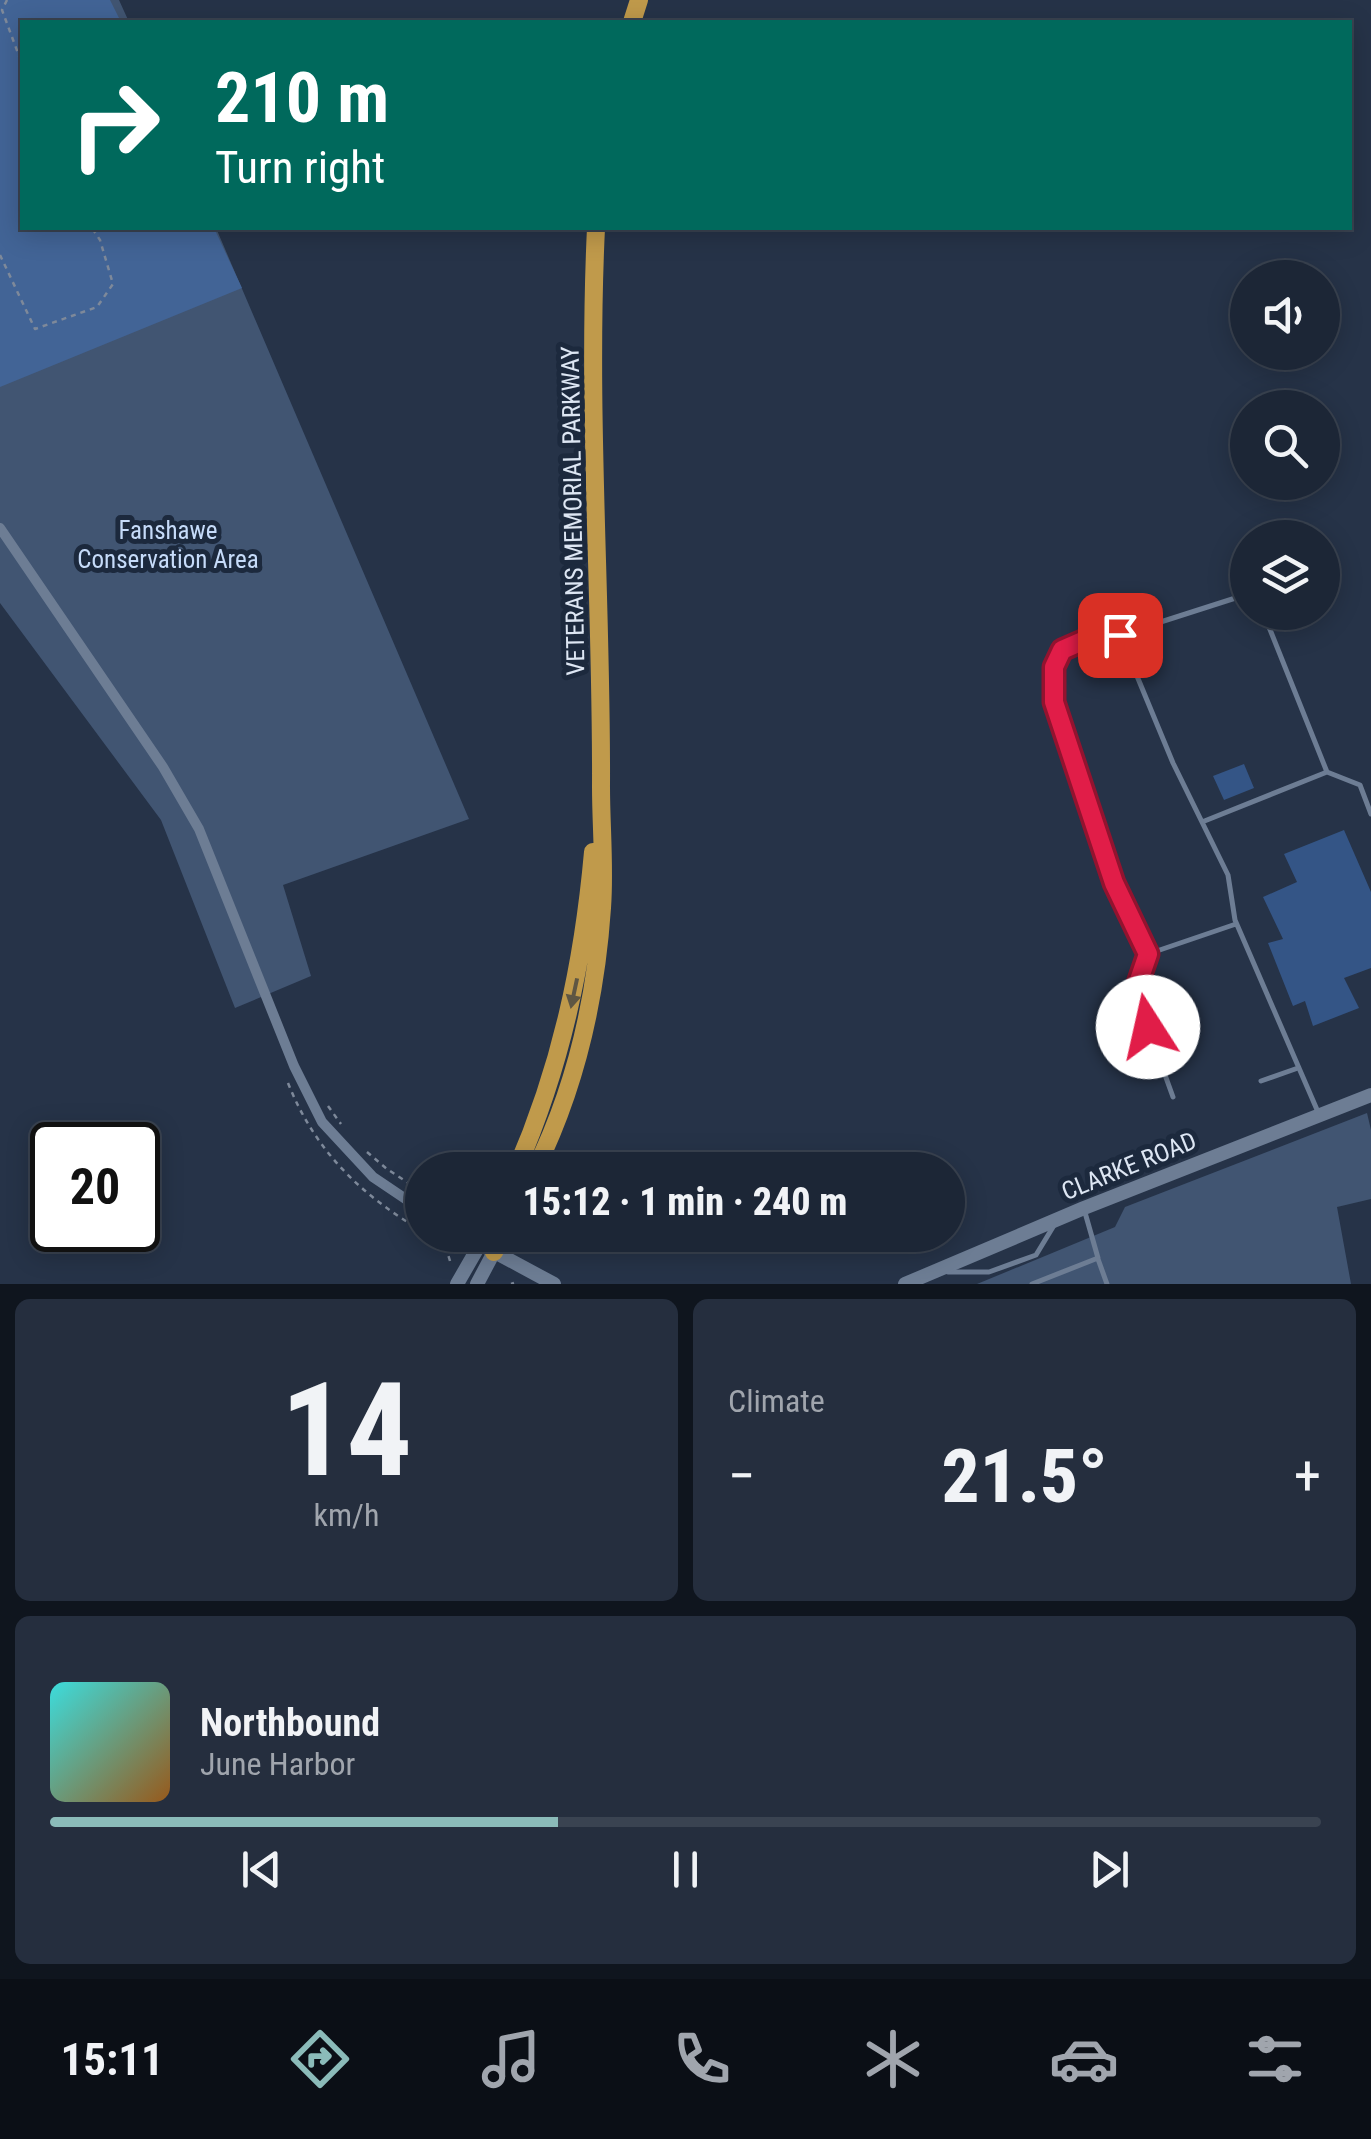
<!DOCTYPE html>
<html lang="en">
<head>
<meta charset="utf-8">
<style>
  body { margin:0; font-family:"Roboto Condensed",sans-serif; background:#252e3e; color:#f1f3f6; height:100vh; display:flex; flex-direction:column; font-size:38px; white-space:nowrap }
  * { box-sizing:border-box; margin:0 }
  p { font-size:32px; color:#a0a5ad }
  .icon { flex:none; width:55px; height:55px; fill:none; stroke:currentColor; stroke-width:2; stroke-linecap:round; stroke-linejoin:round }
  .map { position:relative; height:1284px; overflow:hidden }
  .sheet { display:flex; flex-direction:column; gap:15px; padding:15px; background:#0f151e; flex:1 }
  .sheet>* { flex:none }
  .hud { position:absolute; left:20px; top:20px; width:1332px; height:210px; border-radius:0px; box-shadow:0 5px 25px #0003,0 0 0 2px #3a4351; background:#00695c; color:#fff; overflow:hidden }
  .tools { position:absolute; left:1230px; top:260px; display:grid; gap:20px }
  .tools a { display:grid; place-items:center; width:110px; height:110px; border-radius:50%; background:#1c2636; box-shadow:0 5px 25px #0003,0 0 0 2px #3a4351; font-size:50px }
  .speed { position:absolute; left:30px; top:1122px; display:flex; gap:20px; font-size:50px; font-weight:700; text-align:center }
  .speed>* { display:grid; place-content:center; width:130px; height:130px; border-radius:50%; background:#1c2636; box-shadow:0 5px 25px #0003,0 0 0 2px #3a4351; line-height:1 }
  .speed .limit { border:5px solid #111; border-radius:15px; background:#fff; color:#111 }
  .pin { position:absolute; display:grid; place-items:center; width:85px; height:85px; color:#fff; margin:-42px; border-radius:20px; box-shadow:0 5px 15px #0006 }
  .me { position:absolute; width:110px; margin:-55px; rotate:350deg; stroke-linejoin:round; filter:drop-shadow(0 0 8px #0008) }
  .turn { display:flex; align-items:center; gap:35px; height:210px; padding:0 30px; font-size:45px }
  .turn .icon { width:130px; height:130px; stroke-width:2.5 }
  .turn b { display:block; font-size:70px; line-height:85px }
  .big { font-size:75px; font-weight:800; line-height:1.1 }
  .sheet .tile { flex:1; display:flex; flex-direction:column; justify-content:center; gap:15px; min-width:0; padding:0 35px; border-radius:15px; background:#252e3e }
  .sheet .dial { align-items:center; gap:0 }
  .dial b { font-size:130px; line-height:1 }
  .song { display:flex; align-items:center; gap:30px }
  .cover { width:120px; height:120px; border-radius:15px; background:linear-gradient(135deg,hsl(180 70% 55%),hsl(30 70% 35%)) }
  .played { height:10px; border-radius:5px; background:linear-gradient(90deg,#8bbbb9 40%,#3a4351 40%) }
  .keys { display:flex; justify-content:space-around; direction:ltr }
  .heat { display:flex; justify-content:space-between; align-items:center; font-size:55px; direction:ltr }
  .sheet .tiles { flex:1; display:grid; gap:15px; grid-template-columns:1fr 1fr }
  .tile:last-child { grid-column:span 2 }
  .trip { position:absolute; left:405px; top:1152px; width:560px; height:100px; border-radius:50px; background:#1c2636; box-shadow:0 5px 25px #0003,0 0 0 2px #3a4351; font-weight:800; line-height:100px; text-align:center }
  .tab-bar { display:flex; height:160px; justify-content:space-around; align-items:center; background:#0b0f16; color:#a0a5ad }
  .tab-bar .icon { width:70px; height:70px }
  .tab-bar .on { color:#8bbbb9 }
  .tab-bar b { font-size:45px; color:#f1f3f6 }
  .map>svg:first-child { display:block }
</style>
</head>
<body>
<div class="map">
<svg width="1371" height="1284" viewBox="0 0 1371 1284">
  <rect width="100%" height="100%" fill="#263348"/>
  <path fill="#415572" d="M0,0H119L129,22H22V228H216L469,819L283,885L311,976L235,1008L161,820L0,603Z
    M1367,1113L1371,1130V1199L1337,1207L1351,1284H977L1115,1227L1125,1207Z"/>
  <path fill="#426496" d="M0,0H110L121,22H22V228H214L242,288L0,387Z"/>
  <path fill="#345586" d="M1244,764L1254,788L1224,800L1213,776Z
    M1344,830L1371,892V968L1344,978L1359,1008L1313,1026L1305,1001L1293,1006L1268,943L1283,939L1263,897L1297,882L1284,854Z"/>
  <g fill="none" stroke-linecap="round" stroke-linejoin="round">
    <path stroke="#7e899a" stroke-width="2.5" stroke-dasharray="5 5" stroke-linecap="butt" d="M7,0L2,10L22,64
      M0,255L35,329L97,307L113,284L100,240L92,228
      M288,1083C315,1151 361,1195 422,1231
      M328,1106L341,1124
      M367,1152L387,1169L422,1192
      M429,1235L446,1248L450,1261
      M527,1235L532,1250
      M511,1284L514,1283"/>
    <path stroke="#6d7d94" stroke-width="5" d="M1248,594L1120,635L1173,763L1228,875L1235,920L1318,1112
      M1263,612L1327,772L1360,785L1371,814
      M1119,635L1094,636L1062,650L1054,667V702L1114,883L1148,954L1236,924
      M1202,822L1327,772
      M1148,954L1135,992L1173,1097
      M1261,1081L1298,1068
      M1098,1259L1107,1284
      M948,1272H989L1036,1255L1053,1227
      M1032,1284L1098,1258L1084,1209"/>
    <path stroke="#6d7d94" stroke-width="10" d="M0,528L163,767L199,829L294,1066L322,1122L373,1177L422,1210
      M465,1235L480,1244"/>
    <path stroke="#6d7d94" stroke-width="14" d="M457,1284L480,1244L554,1284
      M477,1284L494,1252
      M905,1284L1084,1208L1371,1095"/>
    <path stroke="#c09a4b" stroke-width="18" d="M632,22L639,0
      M516,1170C561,1067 583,964 593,852
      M535,1170C575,1089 596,997 602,908C605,867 601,827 601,787C602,601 587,414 596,228
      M480,1244L485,1235
      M494,1252L503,1235"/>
  </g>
  <defs><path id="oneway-solid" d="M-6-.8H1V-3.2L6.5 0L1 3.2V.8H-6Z" transform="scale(2.5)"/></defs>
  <use fill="#5e5643" href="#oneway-solid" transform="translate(574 993) rotate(102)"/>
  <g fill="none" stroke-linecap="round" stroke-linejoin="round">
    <defs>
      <path id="route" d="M1120,635L1094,636L1062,650L1054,667V702L1114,883L1148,954L1135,992L1148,1027"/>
    </defs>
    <use href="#route" stroke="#92132f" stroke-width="25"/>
    <use href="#route" stroke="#e11d48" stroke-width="18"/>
  </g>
  <g text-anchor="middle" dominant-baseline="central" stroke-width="10" stroke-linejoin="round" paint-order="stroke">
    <g font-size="25" fill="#dde6f3" stroke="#1c293d">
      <text transform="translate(573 511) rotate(-91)">VETERANS MEMORIAL PARKWAY</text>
      <text transform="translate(1129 1166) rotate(-22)">CLARKE ROAD</text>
    </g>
    <g font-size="25" fill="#c6dbf9" stroke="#1c293d">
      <text x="168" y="530">Fanshawe<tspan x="168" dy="29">Conservation Area</tspan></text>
    </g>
  </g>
</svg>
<div class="tools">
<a><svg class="icon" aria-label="sound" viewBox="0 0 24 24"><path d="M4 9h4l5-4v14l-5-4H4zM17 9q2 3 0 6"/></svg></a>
<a><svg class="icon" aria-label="search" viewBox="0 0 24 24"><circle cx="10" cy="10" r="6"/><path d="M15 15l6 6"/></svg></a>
<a><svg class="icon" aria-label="layers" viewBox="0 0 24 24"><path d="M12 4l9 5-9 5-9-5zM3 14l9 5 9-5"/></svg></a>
</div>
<div class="speed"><div class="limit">20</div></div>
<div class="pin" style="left:1120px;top:635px;background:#d93025"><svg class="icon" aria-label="arrive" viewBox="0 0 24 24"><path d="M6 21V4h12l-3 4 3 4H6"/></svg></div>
<svg class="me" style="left:1148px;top:1027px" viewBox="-20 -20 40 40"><circle r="19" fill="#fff"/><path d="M0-13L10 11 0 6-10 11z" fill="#e11d48"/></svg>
<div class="trip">15:12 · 1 min · 240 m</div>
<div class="hud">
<div class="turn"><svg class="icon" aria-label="right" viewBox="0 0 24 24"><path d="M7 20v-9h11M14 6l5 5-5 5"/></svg><div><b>210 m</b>Turn right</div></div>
</div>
</div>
<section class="sheet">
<div class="tiles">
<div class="tile dial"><b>14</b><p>km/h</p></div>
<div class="tile"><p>Climate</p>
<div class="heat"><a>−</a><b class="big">21.5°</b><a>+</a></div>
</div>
<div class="tile">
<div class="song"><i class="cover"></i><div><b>Northbound</b><p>June Harbor</p></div></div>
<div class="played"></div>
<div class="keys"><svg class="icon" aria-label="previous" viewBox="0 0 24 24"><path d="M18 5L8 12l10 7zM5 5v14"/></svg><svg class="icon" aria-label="pause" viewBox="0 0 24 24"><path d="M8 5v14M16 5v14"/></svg><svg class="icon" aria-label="next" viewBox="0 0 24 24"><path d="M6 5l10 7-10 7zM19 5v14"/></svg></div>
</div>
</div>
</section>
<nav class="tab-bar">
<b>15:11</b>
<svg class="icon on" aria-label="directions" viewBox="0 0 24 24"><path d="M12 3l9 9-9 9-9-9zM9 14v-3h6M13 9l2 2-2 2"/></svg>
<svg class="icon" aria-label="music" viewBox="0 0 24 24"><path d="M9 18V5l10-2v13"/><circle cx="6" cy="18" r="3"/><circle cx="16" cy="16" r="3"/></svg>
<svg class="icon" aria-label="phone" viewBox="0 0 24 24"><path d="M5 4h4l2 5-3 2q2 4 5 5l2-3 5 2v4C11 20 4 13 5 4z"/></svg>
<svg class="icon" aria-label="climate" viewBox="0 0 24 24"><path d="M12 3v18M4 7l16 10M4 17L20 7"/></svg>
<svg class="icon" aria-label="car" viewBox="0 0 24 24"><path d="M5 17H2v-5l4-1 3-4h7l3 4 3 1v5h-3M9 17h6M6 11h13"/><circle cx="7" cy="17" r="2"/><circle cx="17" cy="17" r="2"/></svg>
<svg class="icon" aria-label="filters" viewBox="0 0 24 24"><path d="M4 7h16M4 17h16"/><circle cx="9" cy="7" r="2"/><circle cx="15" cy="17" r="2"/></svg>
</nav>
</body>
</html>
